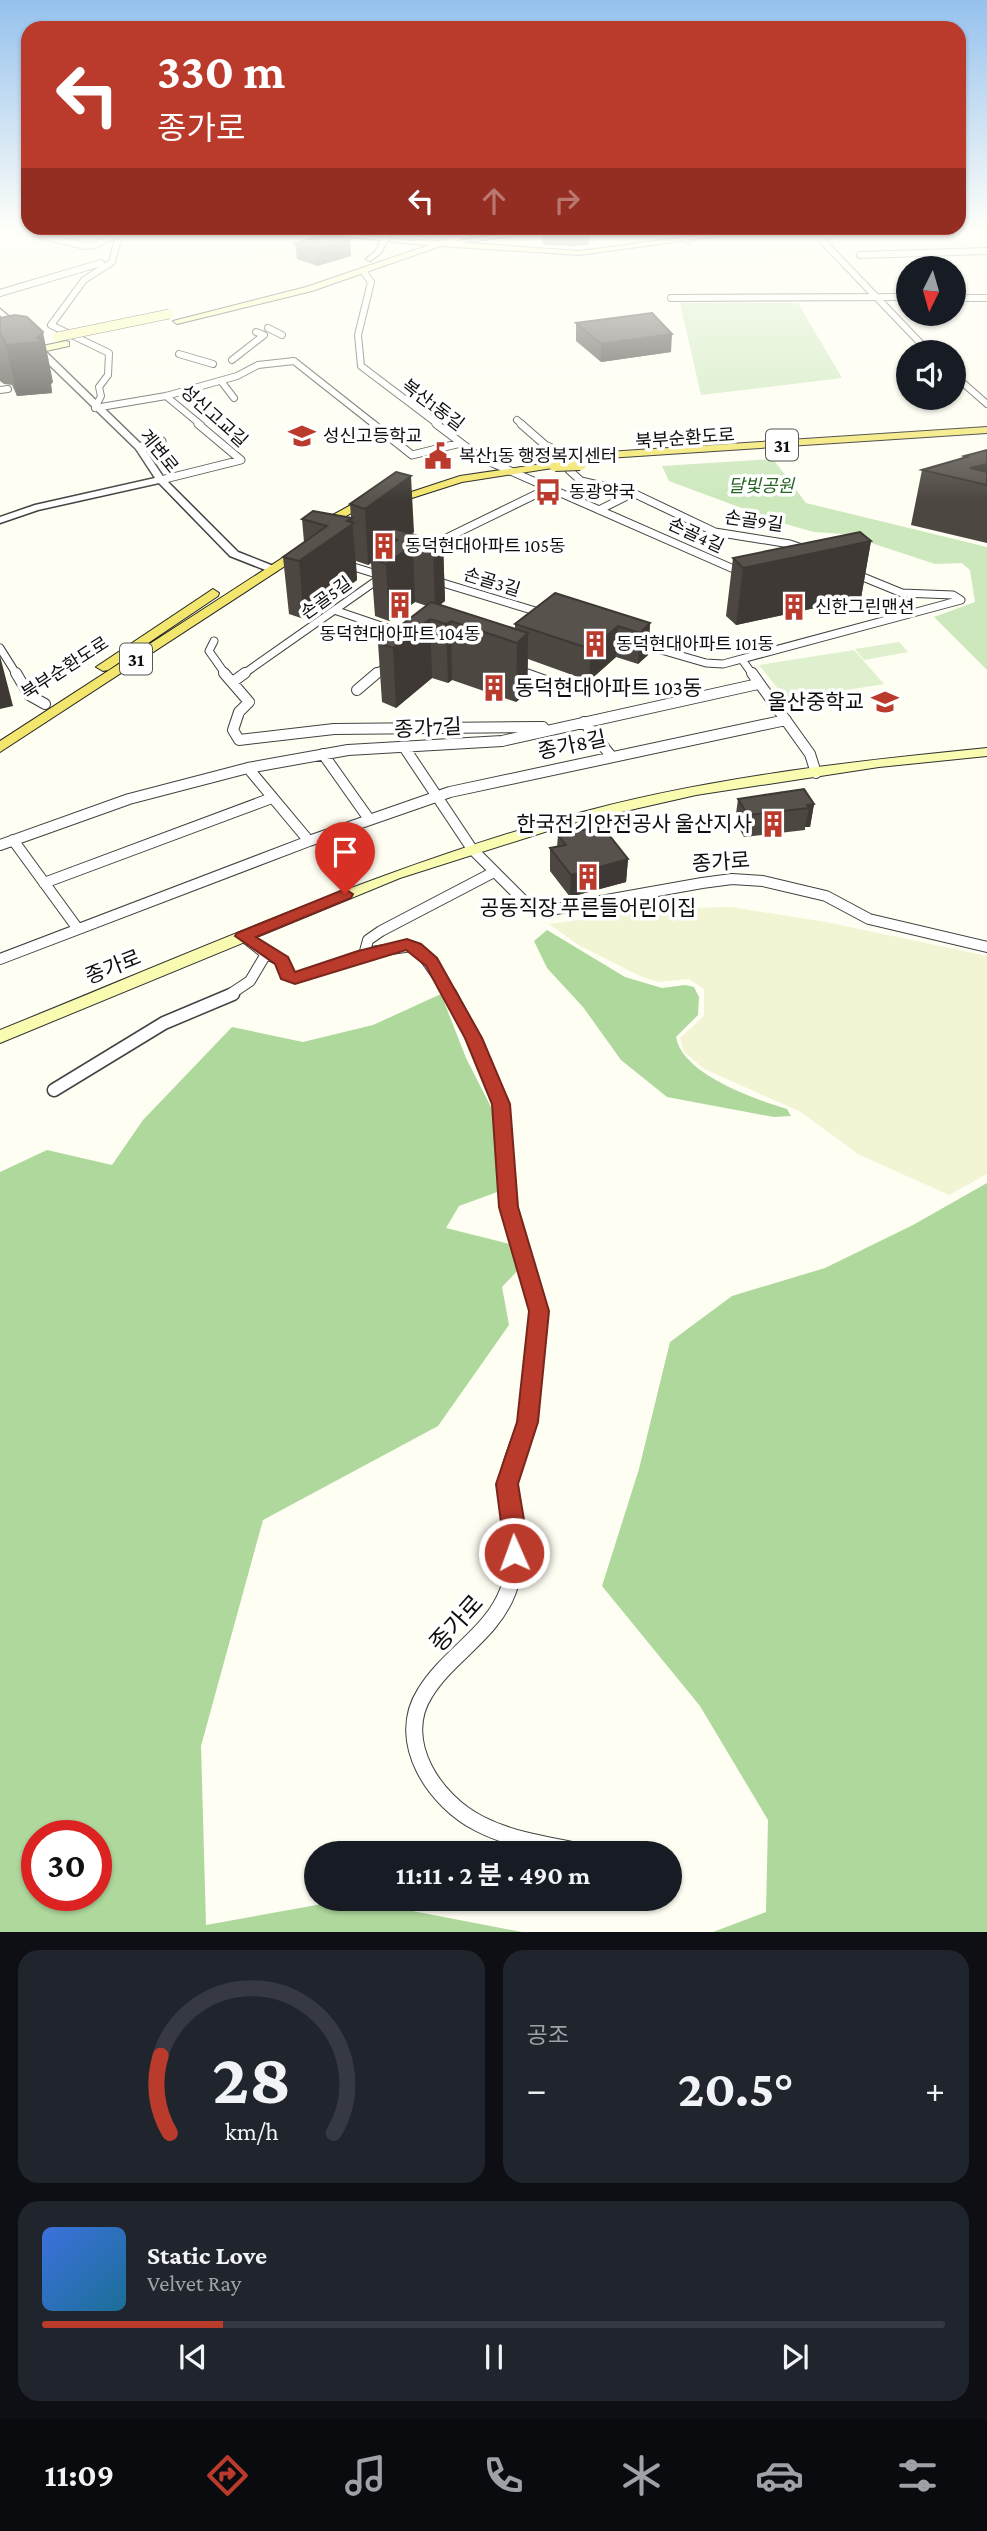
<!DOCTYPE html>
<html lang="ko">
<head>
<meta charset="utf-8">
<style>
  body { margin:0; font-family:"Crimson Pro","Noto Sans KR",serif; background:#20242c; color:#f1f3f6; height:100vh; display:flex; flex-direction:column; font-size:26px; white-space:nowrap }
  * { box-sizing:border-box; margin:0 }
  p { font-size:23px; color:#9ea1a6 }
  .icon { flex:none; width:38px; height:38px; fill:none; stroke:currentColor; stroke-width:2; stroke-linecap:round; stroke-linejoin:round }
  .map { position:relative; height:1932px; overflow:hidden }
  .panel { display:flex; flex-direction:column; gap:18px; padding:18px; background:#0d0f14; flex:1 }
  .panel>* { flex:none }
  .guide { position:absolute; left:21px; top:21px; width:945px; height:214px; border-radius:21px; box-shadow:0 2px 5px #0004; background:#ba3a2c; color:#fff; overflow:hidden }
  .needle { width:46px; rotate:185deg }
  .tools { position:absolute; left:896px; top:256px; display:grid; gap:14px }
  .tools a { display:grid; place-items:center; width:70px; height:70px; border-radius:50%; background:#171b24; box-shadow:0 2px 5px #0004; font-size:35px }
  .speed { position:absolute; left:21px; top:1820px; display:flex; gap:14px; font-size:35px; font-weight:700; text-align:center }
  .speed>* { display:grid; place-content:center; width:91px; height:91px; border-radius:50%; background:#171b24; box-shadow:0 2px 5px #0004; line-height:1 }
  .speed .limit { border:10px solid #d22; background:#fff; color:#111 }
  .pin { position:absolute; display:grid; place-items:center; width:60px; height:60px; color:#fff; margin:-72px -30px; border-radius:50% 50% 50% 0; rotate:-45deg; box-shadow:0 0 7px #0007 }
  .pin .icon { rotate:45deg }
  .me { position:absolute; width:77px; margin:-38px; rotate:358deg; stroke-linejoin:round; filter:drop-shadow(0 0 5px #0008) }
  .turn { display:flex; align-items:center; gap:24px; height:147px; padding:0 21px; font-size:32px }
  .turn .icon { width:91px; height:91px; stroke-width:2.5 }
  .turn b { display:block; font-size:49px; line-height:60px }
  .lanes { display:flex; align-items:center; height:66px; padding:0 21px; background:#0003; justify-content:center; gap:35px; direction:ltr }
  .lanes .off { opacity:.35 }
  .big { font-size:52px; font-weight:700; line-height:1.1 }
  .panel .widget { flex:1; display:flex; flex-direction:column; justify-content:center; gap:10px; min-width:0; padding:0 24px; border-radius:21px; background:#20242c }
  .panel .dial { align-items:center; gap:0 }
  .dial svg { height:182px; overflow:visible; fill:none; stroke:#363941; stroke-width:7; stroke-linecap:round; text-anchor:middle }
  .dial text { fill:#f1f3f6; stroke:none }
  .song { display:flex; align-items:center; gap:21px }
  .cover { width:84px; height:84px; border-radius:10px; background:linear-gradient(135deg,hsl(220 70% 55%),hsl(200 70% 35%)) }
  .played { height:7px; border-radius:4px; background:linear-gradient(90deg,#ba3a2c 20%,#363941 20%) }
  .keys { display:flex; justify-content:space-around; direction:ltr }
  .heat { display:flex; justify-content:space-between; align-items:center; font-size:38px; direction:ltr }
  .panel .tiles { flex:1; display:grid; gap:18px; grid-template-columns:1fr 1fr }
  .widget:last-child { grid-column:span 2 }
  .trip { position:absolute; left:304px; top:1841px; width:378px; height:70px; border-radius:35px; background:#171b24; box-shadow:0 2px 5px #0004; font-weight:700; line-height:70px; text-align:center }
  .tabs { display:flex; height:112px; justify-content:space-around; align-items:center; background:#090b0e; color:#9ea1a6 }
  .tabs .icon { width:49px; height:49px }
  .tabs .selected { color:#ba3a2c }
  .tabs b { font-size:32px; color:#f1f3f6 }
  .map>svg:first-child { display:block }
</style>
</head>
<body>
<div class="map">
<svg width="987" height="1933" viewBox="0 0 987 1933">
  <rect width="100%" height="100%" fill="#fefef2"/>
  <path fill="#f2f4d3" d="M731,907L826,922L987,956V1174L949,1195L858,1154L801,1112L704,1069L684,1052L680,1038L704,1016V989L689,979L658,982L640,976L580,946L549,924L658,909Z"/>
  <path fill="#cde8bc" d="M680,303H798L842,378L701,395Z
    M773,459L806,503L987,547V670L934,617L975,602L970,570L962,563L935,564L844,534L814,532L782,523L669,481L662,466Z"/>
  <path fill="#aed89c" fill-rule="evenodd" d="M547,930L625,977L662,988L685,985L694,987L699,997L698,1015L676,1037C682,1074 754,1099 787,1109L791,1116L774,1117L667,1097L621,1060L583,1007L547,968L534,941Z
    M441,994L466,1058L493,1111L500,1191L459,1206L446,1228L510,1244L520,1268L502,1287L509,1325L438,1426L263,1520L201,1746L206,1925L350,1899L522,1932H0V1172L47,1150L112,1165L143,1120L232,1027L303,1042L373,1025ZM37,1836H96V1895H37Z
    M987,1183V1932H713L766,1912L768,1820L700,1706L602,1586L639,1469L670,1342L732,1296L825,1268L913,1225Z"/>
  <path fill="#dff0ce" d="M899,642L908,652L864,660L855,649Z
    M854,650L884,684L787,700L759,665Z"/>
  <g fill="none" stroke-linecap="round" stroke-linejoin="round">
    <defs>
      <path id="minor-far4" d="M21,230L85,246L95,245L120,232
        M676,230L688,240
        M812,230L929,352
        M385,239L390,230
        M860,255L987,251
        M363,271L371,282L358,335L361,366L439,425
        M0,293L101,263
        M671,298L908,297
        M954,298H987
        M268,328L282,335
        M179,354L213,364
        M232,360L264,335L256,332
        M954,375L987,404
        M221,381L234,398
        M0,390L8,389
        M166,396L201,425
        M95,408L166,396L237,376L258,365L294,361L375,425
        M95,408L101,396L99,387L108,375L109,353L51,325L84,280L112,262L120,232L126,230
        M517,420L523,425"/>
      <path id="minor-far3" d="M373,424L412,455L461,443
        M436,424L481,458L745,574
        M521,424L545,445L558,451
        M139,447L162,441
        M569,470L581,481L633,493L715,532L790,544L811,551
        M161,480L241,460L198,424
        M599,510L633,493
        M426,548L551,487
        M344,564L383,576
        M433,580L545,614
        M337,611L408,635
        M214,641L209,651L226,675
        M637,643L706,663L723,664L961,600L953,595L902,593L853,573
        M0,648L17,675
        M743,661L753,675
        M516,671L528,675
        M242,675L383,576
        M375,675L390,663"/>
      <path id="minor-far2" d="M16,673L29,695L45,704
        M224,673L249,702L239,712L233,730L239,740L334,729L543,727
        M523,673L557,685
        M752,673L810,754L816,773
        M234,681L245,673
        M357,690L377,673
        M584,722L611,756
        M404,747L472,849L527,904L556,909L702,883L732,879L763,881L826,896L869,919L987,947
        M323,754L369,819
        M248,768L309,841
        M13,840L78,929
        M0,845L129,799L248,768L348,750L502,741L758,684
        M44,883L272,798
        M243,936L266,954L282,961L287,975L295,978L372,952L411,946L422,954L451,995
        M364,955L368,940L381,931L494,872
        M0,959L309,841L450,792L786,720
        M229,995L250,981L266,954"/>
      <path id="minor-far1" d="M450,994L478,1046L501,1107L508,1197L538,1304L531,1406
        M54,1090L164,1023L233,994"/>
      <path id="minor" d="M531,1405C526,1432 509,1459 507,1486C507,1497 511,1507 512,1517C516,1541 516,1569 508,1591C492,1634 448,1655 425,1693C394,1741 435,1802 480,1824C513,1841 553,1846 588,1853"/>
      <path id="tertiary" d="M290,230H314L421,242L418,244L387,241L381,253L370,261L366,259L376,251L381,240Z
        M532,230H550L439,246L436,244Z
        M0,309L22,328V332H16L0,315Z
        M33,345H39L142,445L164,478L238,552L276,567V571H268L230,556L159,483L38,510L0,523V517L35,505L155,478L136,449L33,349Z"/>
      <path id="secondary" d="M473,230H484L453,242L579,251L740,230H762L579,255L441,246L312,291L177,324L173,321L306,287L429,245L415,244V240L440,241Z
        M66,341L69,342V346L0,361V355Z
        M987,748V756L879,767L696,795L573,823L400,878L0,1043V1030C186,955 370,872 564,817C701,778 846,762 987,748Z"/>
      <path id="primary" d="M987,427V433L577,460L571,457L577,454Z
        M555,462L561,465L559,467L462,482L390,505L384,501L460,476Z
        M369,495L375,499L373,501L321,530L311,527Z
        M304,544L310,548L308,551L0,752V741Z
        M213,589L219,593L218,596L108,670L103,671L96,667Z"/>
    </defs>
    <use href="#minor-far4" stroke="#424242" stroke-width="8"/>
    <use href="#minor-far3" stroke="#424242" stroke-width="9"/>
    <use href="#minor-far2" stroke="#424242" stroke-width="12"/>
    <use href="#minor-far1" stroke="#424242" stroke-width="15"/>
    <use href="#minor" stroke="#424242" stroke-width="18"/>
    <use href="#tertiary" stroke="#424242" stroke-width="3"/>
    <use href="#secondary" stroke="#313131" stroke-width="2"/>
    <use href="#primary" stroke="#202020" stroke-width="2"/>
    <use href="#minor-far4" stroke="#fff" stroke-width="6"/>
    <use href="#minor-far3" stroke="#fff" stroke-width="7"/>
    <use href="#minor-far2" stroke="#fff" stroke-width="10"/>
    <use href="#minor-far1" stroke="#fff" stroke-width="12"/>
    <use href="#minor" stroke="#fff" stroke-width="16"/>
    <use href="#tertiary" fill="#fff" fill-rule="evenodd"/>
    <use href="#secondary" fill="#f9fbb0" fill-rule="evenodd"/>
    <use href="#primary" fill="#f3e66e" fill-rule="evenodd"/>
    <defs>
      <path id="secondary-bridge" d="M57,337L169,314"/>
      <path id="primary-bridge" d="M555,465L580,464"/>
    </defs>
    <use href="#secondary-bridge" stroke="#313131" stroke-width="10" stroke-linecap="butt"/>
    <use href="#primary-bridge" stroke="#202020" stroke-width="14" stroke-linecap="butt"/>
    <use href="#secondary-bridge" stroke="#f9fbb0" stroke-width="9"/>
    <use href="#primary-bridge" stroke="#f3e66e" stroke-width="12"/>
  </g>
  <path fill="#4c4741" d="M540,230H589V245L575,246L544,245L540,235Z
    M350,240L351,256L317,266L297,259L295,243Z
    M0,318L53,382L51,384L52,393L17,396L12,385L4,384L0,381Z
    M576,323L671,352L601,362L576,341Z
    M987,450V543L911,525L922,470L963,458L964,456Z
    M396,472L414,532L411,534L443,544L445,601L440,605L515,629V624L650,623L648,655L638,664L616,657L589,681L528,659L527,693L516,702L452,680L448,683L432,678L396,708L382,702L378,643L427,606L415,602L389,621L375,616L371,563L368,565L356,561L357,580L304,619L289,614L283,557L304,542L302,519L351,517L350,504Z
    M871,541L861,598L736,625L726,616L733,558Z
    M738,799L814,804L810,827H805V830L744,837L735,821Z
    M558,835L628,859L626,882L570,897L550,871V848L557,847Z"/>
  <path fill="#3e3935" d="M350,240L351,256L317,266L315,250Z
    M43,332L53,382L51,384L52,393L17,396L6,345Z
    M672,334L671,352L601,362V344Z
    M987,464V485L970,468Z
    M411,476L414,532L397,543V540L383,536V554L371,559V563L368,565L365,509Z
    M352,518L357,580L304,619L299,561Z
    M871,541L861,598L736,625L743,568Z
    M443,544L445,601L435,608L433,551Z
    M413,545L415,602L389,621L386,564Z
    M430,619L432,678L396,708L393,648Z
    M451,621L452,680L448,683L446,624Z
    M650,623L648,655L638,664L640,633Z
    M618,626L616,657L589,681L591,649Z
    M528,633L527,693L516,702L517,643Z
    M0,656L13,706L0,709Z
    M814,804L810,827H805L809,808L807,805Z
    M628,859L626,882L570,897L571,875Z"/>
  <path fill="#58524c" stroke="#3e3935" stroke-width="2" d="M330,233L350,240L315,250L295,243Z
    M652,313L672,334L601,344L576,323Z
    M15,315L27,317L43,332L37,338L42,342L6,345L1,335H0V318Z
    M987,450V464L970,468L987,472V485L922,470L967,457L964,456Z
    M396,472L411,476L365,509L350,504Z
    M313,511L352,518L347,521L354,523L299,561L283,557L327,526L302,519Z
    M393,528L443,544L433,551L413,545L386,564L371,559L397,540L383,536Z
    M860,532L871,541L743,568L733,558Z
    M555,593L650,623L640,633L618,626L591,649L515,624Z
    M431,602L528,633L517,643L451,621L446,624L430,619L393,648L378,643Z
    M804,789L814,804L807,805L809,808L748,815L738,799Z
    M602,826L628,859L571,875L550,848L566,845L558,835Z"/>
  <linearGradient id="sky" x2="0" y2="1"><stop stop-color="#95c1ed"/><stop offset="0.46" stop-color="#fffff9"/><stop offset="1" stop-color="#fffff9" stop-opacity="0"/></linearGradient>
  <rect width="987" height="501" fill="url(#sky)"/>
  <path fill="#ba3a2c" stroke="#79261d" stroke-width="2" d="M345,889L353,894L351,898L256,937L288,957L295,972L358,951L407,939L421,944L437,958L482,1038L510,1104L518,1207L549,1311L538,1422L518,1484L525,1526V1553L522,1561L514,1564L506,1561L496,1484L517,1422L529,1311L499,1207L492,1104L465,1038L426,966L406,950L295,984L281,979L275,964L235,936L237,933Z"/>
  <defs>
    <symbol id="school-bare" viewBox="-9 -9 18 18"><path d="M0-5L7-2L0 1L-7-2ZM-4 1L0 2.5L4 1V4Q0 6-4 4Z" fill="#ba3a2c" stroke="#fff" stroke-width="2.5" paint-order="stroke"/></symbol>
    <symbol id="civic-bare" viewBox="-9 -9 18 18"><path d="M-.6-6.5H3V-4.5H.6V-3L4-1V1h2V6H-6V1h2V-1L-.6-3ZM-1.2 2.5V6h2.4V2.5Z" fill="#ba3a2c" stroke="#fff" stroke-width="2.5" paint-order="stroke"/></symbol>
    <symbol id="bus-bare" viewBox="-9 -9 18 18"><path d="M-5-6H5V4H4V6H2V4H-2V6H-4V4H-5ZM-3.5-4V0h7V-4ZM-3.5 1.2v1.5H-2V1.2ZM2 1.2v1.5H3.5V1.2Z" fill="#ba3a2c" stroke="#fff" stroke-width="2.5" paint-order="stroke"/></symbol>
    <symbol id="building-bare" viewBox="-9 -9 18 18"><path d="M-4-6H4V6H1V3H-1V6H-4ZM-2.5-4.3h1.7v1.8h-1.7ZM.8-4.3h1.7v1.8H.8ZM-2.5-1h1.7V.8h-1.7ZM.8-1h1.7V.8H.8Z" fill="#ba3a2c" stroke="#fff" stroke-width="2.5" paint-order="stroke"/></symbol>
  </defs>
  <g fill-rule="evenodd">
    <use href="#school-bare" x="283" y="417" width="38" height="38"/>
    <use href="#civic-bare" x="419" y="437" width="38" height="38"/>
    <use href="#bus-bare" x="529" y="473" width="38" height="38"/>
    <use href="#building-bare" x="365" y="527" width="38" height="38"/>
    <use href="#building-bare" x="381" y="586" width="38" height="38"/>
    <use href="#building-bare" x="775" y="588" width="38" height="38"/>
    <use href="#building-bare" x="576" y="625" width="38" height="38"/>
    <use href="#building-bare" x="475" y="669" width="38" height="38"/>
    <use href="#school-bare" x="866" y="683" width="38" height="38"/>
    <use href="#building-bare" x="754" y="805" width="38" height="38"/>
    <use href="#building-bare" x="569" y="858" width="38" height="38"/>
  </g>
  <g text-anchor="middle" dominant-baseline="central" stroke-width="7" stroke-linejoin="round" paint-order="stroke">
    <g font-size="18" fill="#0f0f0f" stroke="#fff">
      <text transform="translate(433 405) rotate(37)">복산1동길</text>
      <text transform="translate(214 416) rotate(42)">성신고교길</text>
      <text transform="translate(685 438) rotate(-4)">북부순환도로</text>
      <text transform="translate(159 451) rotate(51)">계변로</text>
      <text transform="translate(754 521) rotate(8)">손골9길</text>
      <text transform="translate(696 535) rotate(25)">손골4길</text>
      <text transform="translate(492 582) rotate(17)">손골3길</text>
      <text transform="translate(326 598) rotate(-36)">손골5길</text>
      <text transform="translate(65 668) rotate(-33)">북부순환도로</text>
    </g>
    <g font-size="18" fill="#0f0f0f" stroke="#fff" text-anchor="start">
      <text x="323" y="436">성신고등학교</text>
      <text x="459" y="456">복산1동 행정복지센터</text>
      <text x="569" y="492">동광약국</text>
      <text x="405" y="546">동덕현대아파트 105동</text>
      <text x="815" y="607">신한그린맨션</text>
      <text x="400" y="634" text-anchor="middle">동덕현대아파트 104동</text>
      <text x="616" y="644">동덕현대아파트 101동</text>
    </g>
    <g font-size="18" font-style="italic" fill="#266521" stroke="#fff">
      <text x="761" y="486">달빛공원</text>
    </g>
    <g fill="#fff" stroke="#575757" stroke-width="2">
      <rect x="766" y="429.5" width="32" height="31" rx="5"/>
      <rect x="120" y="643.5" width="32" height="31" rx="5"/>
    </g>
    <g font-size="19" font-weight="bold" fill="#0f0f0f">
      <text x="782" y="445">31</text>
      <text x="136" y="659">31</text>
    </g>
    <g font-size="21" fill="#0f0f0f" stroke="#fff" text-anchor="end">
      <text x="515" y="688" text-anchor="start">동덕현대아파트 103동</text>
      <text x="864" y="702">울산중학교</text>
      <text x="752" y="824">한국전기안전공사 울산지사</text>
      <text x="588" y="908" text-anchor="middle">공동직장 푸른들어린이집</text>
    </g>
    <g font-size="21" fill="#0f0f0f" stroke="#fff">
      <text transform="translate(428 728) rotate(-3)">종가7길</text>
      <text transform="translate(572 745) rotate(-12)">종가8길</text>
      <text transform="translate(721 862) rotate(-4)">종가로</text>
      <text transform="translate(113 967) rotate(-22)">종가로</text>
    </g>
    <g font-size="24" fill="#0f0f0f" stroke="#fff">
      <text transform="translate(456 1623) rotate(-48)">종가로</text>
    </g>
  </g>
</svg>
<div class="tools">
<a><svg class="needle" viewBox="-14 -14 28 28"><path d="M0-13l5 13h-10z" fill="#e53935"/><path d="M0 13l5-13h-10z" fill="#9ea1a6"/></svg></a>
<a><svg class="icon" aria-label="sound" viewBox="0 0 24 24"><path d="M4 9h4l5-4v14l-5-4H4zM17 9q2 3 0 6"/></svg></a>
</div>
<div class="speed"><div class="limit">30</div></div>
<div class="pin" style="left:345px;top:894px;background:#d93025"><svg class="icon" aria-label="arrive" viewBox="0 0 24 24"><path d="M6 21V4h12l-3 4 3 4H6"/></svg></div>
<svg class="me" style="left:514px;top:1553px" viewBox="-20 -20 40 40"><circle r="17" fill="#ba3a2c" stroke="#fff" stroke-width="3"/><path d="M0-11L8 9 0 5-8 9z" fill="#fff"/></svg>
<div class="trip">11:11 · 2 분 · 490 m</div>
<div class="guide">
<div class="turn"><svg class="icon" aria-label="left" viewBox="0 0 24 24"><path d="M17 20v-9H6M10 6l-5 5 5 5"/></svg><div><b>330 m</b>종가로</div></div>
<div class="lanes"><svg class="icon" aria-label="left" viewBox="0 0 24 24"><path d="M17 20v-9H6M10 6l-5 5 5 5"/></svg><svg class="icon off" aria-label="ahead" viewBox="0 0 24 24"><path d="M12 20V5M6 11l6-6 6 6"/></svg><svg class="icon off" aria-label="right" viewBox="0 0 24 24"><path d="M7 20v-9h11M14 6l5 5-5 5"/></svg></div>
</div>
</div>
<section class="panel">
<div class="tiles">
<div class="widget dial"><svg viewBox="0 0 100 80">
<path d="M14 69A42 42 0 1 1 86 69"/>
<path d="M14 69A42 42 0 0 1 10 35" stroke="#ba3a2c"/>
<text x="50" y="56" font-size="32" font-weight="700">28</text>
<text x="50" y="72" font-size="11">km/h</text>
</svg></div>
<div class="widget"><p>공조</p>
<div class="heat"><a>−</a><b class="big">20.5°</b><a>+</a></div>
</div>
<div class="widget">
<div class="song"><i class="cover"></i><div><b>Static Love</b><p>Velvet Ray</p></div></div>
<div class="played"></div>
<div class="keys"><svg class="icon" aria-label="previous" viewBox="0 0 24 24"><path d="M18 5L8 12l10 7zM5 5v14"/></svg><svg class="icon" aria-label="pause" viewBox="0 0 24 24"><path d="M8 5v14M16 5v14"/></svg><svg class="icon" aria-label="next" viewBox="0 0 24 24"><path d="M6 5l10 7-10 7zM19 5v14"/></svg></div>
</div>
</div>
</section>
<nav class="tabs">
<b>11:09</b>
<svg class="icon selected" aria-label="directions" viewBox="0 0 24 24"><path d="M12 3l9 9-9 9-9-9zM9 14v-3h6M13 9l2 2-2 2"/></svg>
<svg class="icon" aria-label="music" viewBox="0 0 24 24"><path d="M9 18V5l10-2v13"/><circle cx="6" cy="18" r="3"/><circle cx="16" cy="16" r="3"/></svg>
<svg class="icon" aria-label="phone" viewBox="0 0 24 24"><path d="M5 4h4l2 5-3 2q2 4 5 5l2-3 5 2v4C11 20 4 13 5 4z"/></svg>
<svg class="icon" aria-label="climate" viewBox="0 0 24 24"><path d="M12 3v18M4 7l16 10M4 17L20 7"/></svg>
<svg class="icon" aria-label="car" viewBox="0 0 24 24"><path d="M5 17H2v-5l4-1 3-4h7l3 4 3 1v5h-3M9 17h6M6 11h13"/><circle cx="7" cy="17" r="2"/><circle cx="17" cy="17" r="2"/></svg>
<svg class="icon" aria-label="filters" viewBox="0 0 24 24"><path d="M4 7h16M4 17h16"/><circle cx="9" cy="7" r="2"/><circle cx="15" cy="17" r="2"/></svg>
</nav>
</body>
</html>
